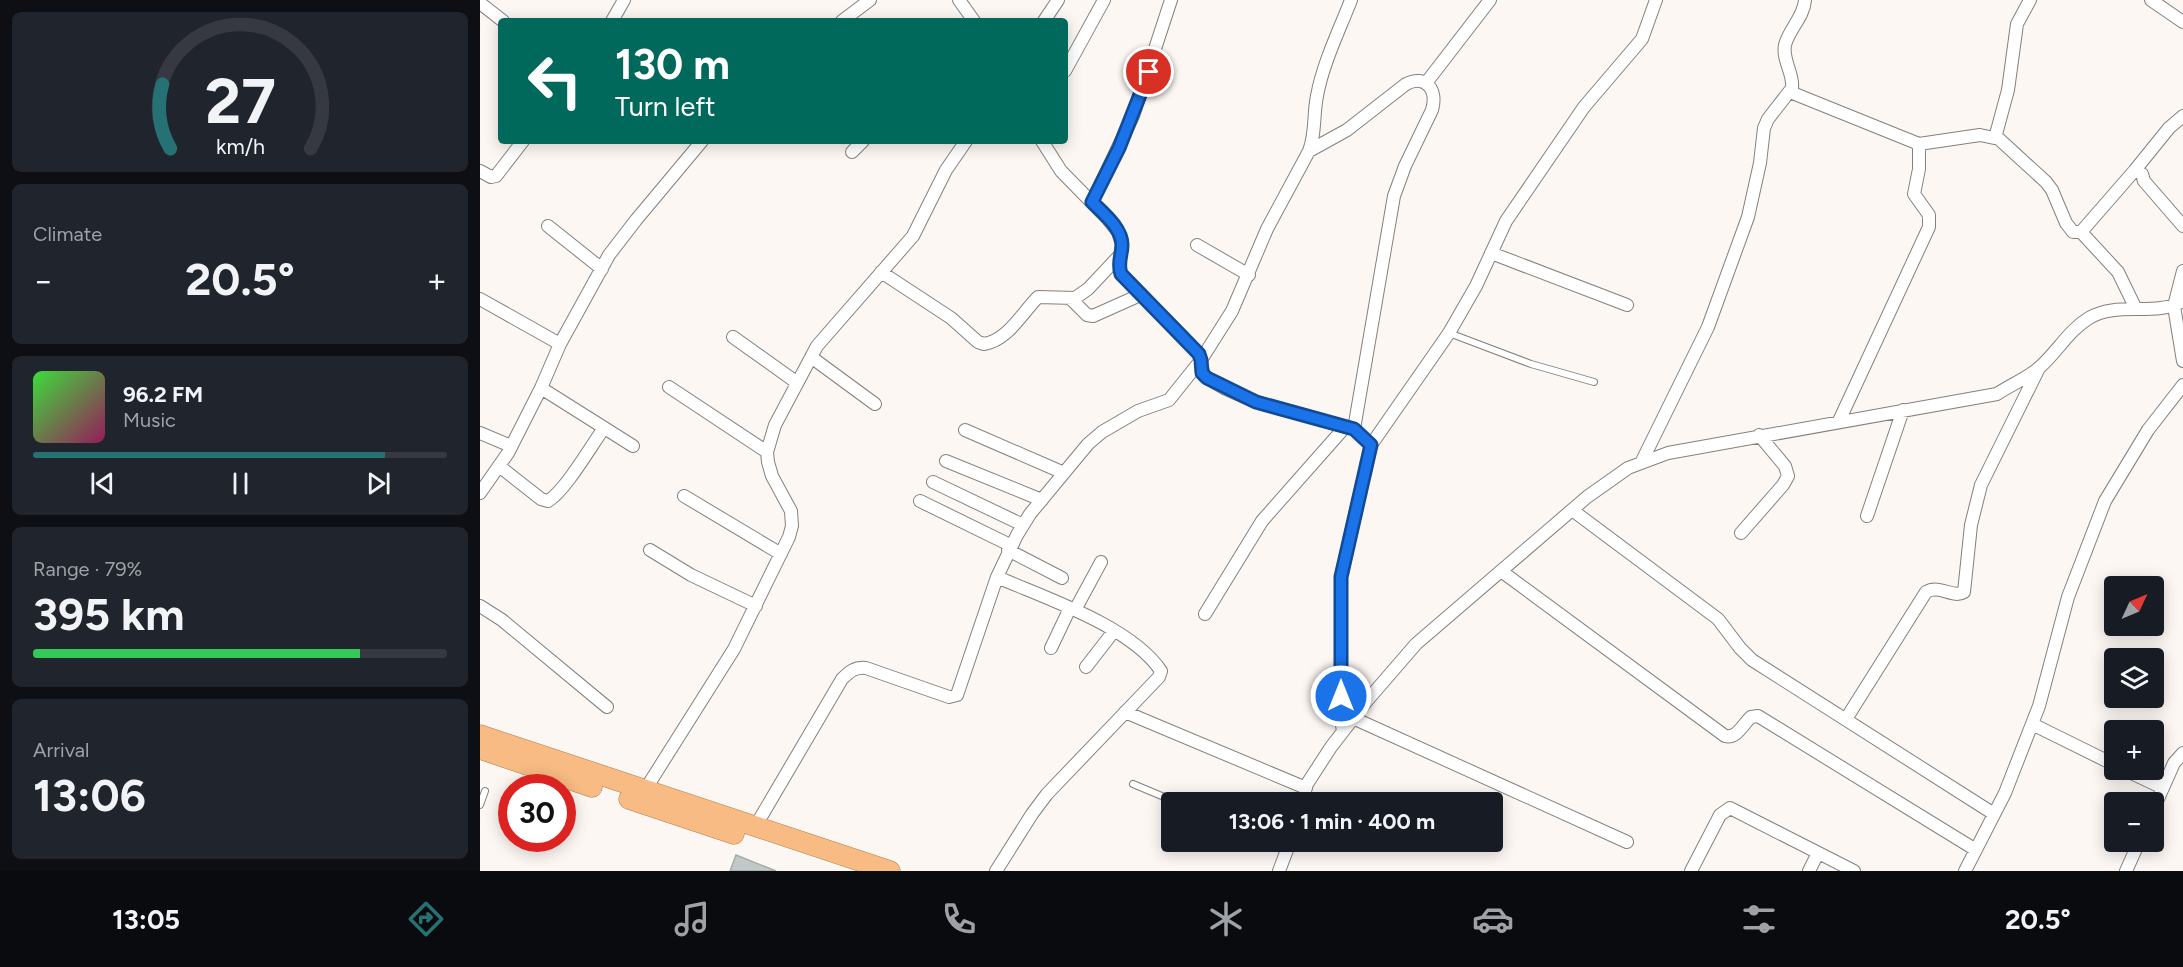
<!DOCTYPE html>
<html lang="en">
<head>
<meta charset="utf-8">
<style>
  body { margin:0; font-family:Figtree,sans-serif; background:#20242c; color:#f1f3f6; height:100vh; display:flex; flex-direction:column; font-size:22px; white-space:nowrap }
  * { box-sizing:border-box; margin:0 }
  p { font-size:20px; color:#9ea1a6 }
  .icon { flex:none; width:33px; height:33px; fill:none; stroke:currentColor; stroke-width:2; stroke-linecap:round; stroke-linejoin:round }
  .map { position:relative; flex:1; overflow:hidden }
  .panel { display:flex; flex-direction:column; gap:12px; padding:12px; background:#0d0f14; width:480px }
  .panel>* { flex:none }
  .top-card { position:absolute; left:18px; top:18px; width:570px; height:126px; border-radius:6px; box-shadow:0 3px 15px #0003; background:#00695c; color:#fff; overflow:hidden }
  .needle { width:39px; rotate:46deg }
  .buttons { position:absolute; left:1624px; top:576px; display:grid; gap:12px }
  .buttons a { display:grid; place-items:center; width:60px; height:60px; border-radius:6px; background:#171b24; box-shadow:0 3px 15px #0003; font-size:30px }
  .speed { position:absolute; left:18px; top:774px; display:flex; gap:12px; font-size:30px; font-weight:700; text-align:center }
  .speed>* { display:grid; place-content:center; width:78px; height:78px; border-radius:50%; background:#171b24; box-shadow:0 3px 15px #0003; line-height:1 }
  .speed .limit { border:9px solid #d22; background:#fff; color:#111 }
  .pin { position:absolute; display:grid; place-items:center; width:51px; height:51px; color:#fff; margin:-26px; border:3px solid #fff; border-radius:50%; box-shadow:0 2px 6px #0007 }
  .me { position:absolute; width:66px; margin:-33px; rotate:0deg; stroke-linejoin:round; filter:drop-shadow(0 0 4px #0008) }
  .turn { display:flex; align-items:center; gap:21px; height:126px; padding:0 18px; font-size:27px }
  .turn .icon { width:78px; height:78px; stroke-width:2.5 }
  .turn b { display:block; font-size:42px; line-height:51px }
  .big { font-size:45px; font-weight:700; line-height:1.1 }
  .panel .tile { flex:1; display:flex; flex-direction:column; justify-content:center; gap:9px; min-width:0; padding:0 21px; border-radius:9px; background:#20242c }
  .panel .dial { align-items:center; gap:0 }
  .dial svg { height:156px; overflow:visible; fill:none; stroke:#363941; stroke-width:7; stroke-linecap:round; text-anchor:middle }
  .dial text { fill:#f1f3f6; stroke:none }
  .song { display:flex; align-items:center; gap:18px }
  .cover { width:72px; height:72px; border-radius:9px; background:linear-gradient(135deg,hsl(120 70% 55%),hsl(330 70% 35%)) }
  .played { height:6px; border-radius:3px; background:linear-gradient(90deg,#267173 85%,#363941 85%) }
  .keys { display:flex; justify-content:space-around; direction:ltr }
  .heat { display:flex; justify-content:space-between; align-items:center; font-size:33px; direction:ltr }
  .charge { height:9px; border-radius:4px; background:linear-gradient(90deg,#34c759 79%,#363941 0) }
  .trip { position:absolute; left:681px; top:792px; width:342px; height:60px; border-radius:6px; background:#171b24; box-shadow:0 3px 15px #0003; font-weight:700; line-height:60px; text-align:center }
  .tabs { display:flex; height:96px; justify-content:space-around; align-items:center; background:#090b0e; color:#9ea1a6 }
  .tabs .icon { width:42px; height:42px }
  .tabs .on { color:#267173 }
  .tabs b { font-size:27px; color:#f1f3f6 }
  main { display:flex; flex:1; min-height:0 }
  .map>svg:first-child { display:block }
</style>
</head>
<body>
<main>
<section class="panel">
<div class="tile dial"><svg viewBox="0 0 100 80">
<path d="M14 69A42 42 0 1 1 86 69"/>
<path d="M14 69A42 42 0 0 1 10 36" stroke="#267173"/>
<text x="50" y="56" font-size="32" font-weight="700">27</text>
<text x="50" y="72" font-size="11">km/h</text>
</svg></div>
<div class="tile"><p>Climate</p>
<div class="heat"><a>−</a><b class="big">20.5°</b><a>+</a></div>
</div>
<div class="tile">
<div class="song"><i class="cover"></i><div><b>96.2 FM</b><p>Music</p></div></div>
<div class="played"></div>
<div class="keys"><svg class="icon" aria-label="previous" viewBox="0 0 24 24"><path d="M18 5L8 12l10 7zM5 5v14"/></svg><svg class="icon" aria-label="pause" viewBox="0 0 24 24"><path d="M8 5v14M16 5v14"/></svg><svg class="icon" aria-label="next" viewBox="0 0 24 24"><path d="M6 5l10 7-10 7zM19 5v14"/></svg></div>
</div>
<div class="tile"><p>Range · 79%</p><b class="big">395 km</b><div class="charge"></div></div>
<div class="tile"><p>Arrival</p><b class="big">13:06</b></div>
</section>
<div class="map">
<svg width="1703" height="871" viewBox="0 0 1703 871">
  <rect width="100%" height="100%" fill="#fcf7f3"/>
  <path fill="#c1c8c8" stroke="#a6acac" stroke-width="1.5" d="M256,855L296,871H250Z"/>
  <g fill="none" stroke-linecap="round" stroke-linejoin="round">
    <defs>
      <path id="service" d="M969,333L1051,364L1114,382
        M653,784L696,802
        M0,805L5,791
        M785,842L806,851"/>
      <path id="minor" d="M479,0L494,21
        M1671,0L1703,22
        M0,3L23,21
        M132,21L144,0
        M362,21L390,0
        M564,21L578,0
        M585,71L624,0
        M946,83L1010,0
        M1310,92L1439,144L1500,135L1519,139L1566,182L1572,190L1586,223L1593,232H1601
        M1703,116L1689,128L1655,170L1662,174L1664,181L1703,226
        M1515,138L1528,90L1537,24L1550,0
        M562,141L581,171L627,218L638,232L642,245L639,263L641,274L719,354L724,376L744,388L776,402L874,429L891,445L861,577V719L863,731
        M829,151L867,130L926,84C946,74 958,90 952,110L925,166L914,196L874,429
        M372,152L383,141
        M1655,170L1601,232L1638,272L1656,309
        M0,171L11,177L16,176L43,141
        M612,202L653,116L691,0
        M68,226L122,269
        M717,245L769,275
        M1011,253L1147,305
        M1703,271L1694,306L1703,361
        M401,272L471,318L498,342L504,344C528,340 542,313 558,297L595,298L608,289L641,254
        M0,299L80,344
        M591,299L607,315L613,316L660,295
        M253,337L316,382
        M331,357L395,404
        M189,387L287,452
        M61,388L153,446
        M1359,421L1449,227V215L1434,194L1439,169V144
        M485,430L584,473
        M0,433L31,446
        M891,445L969,333L996,286L1026,221L1104,107L1162,39L1176,0
        M466,461L562,500
        M1161,463L1228,327L1268,217L1280,163L1284,128L1288,119L1312,88C1314,74 1302,60 1305,45C1309,29 1324,17 1325,0
        M19,466L61,499L68,501C85,491 111,446 124,428
        M453,482L543,525
        M0,493L28,453L61,388L80,344L129,255L156,220L222,141
        M204,496L301,554
        M440,501L530,545
        M1092,510L1238,619L1260,648L1272,660L1514,814
        M1387,516L1423,410
        M1261,533L1303,485L1308,476L1305,466L1279,435
        M170,550L211,575L276,606
        M528,550L582,578
        M1021,571L1245,736C1257,739 1263,724 1271,717L1278,716L1496,850
        M0,606L22,620L127,707
        M595,610L621,562
        M725,614L782,521L865,427
        M571,648L590,608
        M606,667L634,631
        M645,712L826,788
        M873,718L1147,842
        M1366,719L1446,592C1460,584 1473,599 1484,592L1491,525L1501,485L1559,368
        M1552,724L1635,765
        M1645,770L1683,788
        M165,790L254,649L309,537L312,526L311,511L292,476L288,462L287,452L295,425L337,346L433,236L466,170L486,141
        M822,802L827,784L851,747L885,703L936,644L1107,497L1148,468L1188,453L1517,394C1530,385 1548,378 1560,367C1577,352 1589,330 1609,318C1637,301 1675,317 1703,301
        M1674,808L1694,763L1703,753
        M275,827L362,679C370,671 375,667 386,668L469,697L477,695L517,577L537,535L550,514L608,444L622,432L658,411L689,400L721,360L752,311L787,229L829,151C836,134 833,115 837,96C843,63 859,31 871,0
        M516,871L552,814L567,794L679,677L681,671C651,626 565,598 517,577
        M799,871L810,842
        M1211,871L1240,815L1250,808L1374,871
        M1329,871L1338,853
        M1485,871L1525,793L1559,706L1588,597L1625,501L1668,430L1703,385
        M1646,871L1659,842"/>
      <path id="trunk" d="M0,735L410,871
        M0,749L112,787
        M149,799L254,834"/>
    </defs>
    <use href="#service" stroke="#85807d" stroke-width="8"/>
    <use href="#minor" stroke="#85807d" stroke-width="14"/>
    <use href="#trunk" stroke="#ae7d4f" stroke-width="21"/>
    <use href="#service" stroke="#fff" stroke-width="6"/>
    <use href="#minor" stroke="#fff" stroke-width="12"/>
    <use href="#trunk" stroke="#f7bb83" stroke-width="20"/>
  </g>
  <g fill="none" stroke-linecap="round" stroke-linejoin="round">
    <defs>
      <path id="route" d="M669,72L639,148L612,202C623,213 642,228 642,245C642,255 637,263 641,274L719,354L721,360L722,373L727,378L776,402L874,429L891,445L861,577V696"/>
    </defs>
    <use href="#route" stroke="#114b97" stroke-width="15"/>
    <use href="#route" stroke="#1a73e8" stroke-width="10"/>
  </g>
</svg>
<div class="buttons">
<a><svg class="needle" viewBox="-14 -14 28 28"><path d="M0-13l5 13h-10z" fill="#e53935"/><path d="M0 13l5-13h-10z" fill="#9ea1a6"/></svg></a>
<a><svg class="icon" aria-label="layers" viewBox="0 0 24 24"><path d="M12 4l9 5-9 5-9-5zM3 14l9 5 9-5"/></svg></a>
<a>+</a>
<a>−</a>
</div>
<div class="speed"><div class="limit">30</div></div>
<div class="pin" style="left:669px;top:72px;background:#d93025"><svg class="icon" aria-label="arrive" viewBox="0 0 24 24"><path d="M6 21V4h12l-3 4 3 4H6"/></svg></div>
<svg class="me" style="left:861px;top:696px" viewBox="-20 -20 40 40"><circle r="17" fill="#1a73e8" stroke="#fff" stroke-width="3"/><path d="M0-11L8 9 0 5-8 9z" fill="#fff"/></svg>
<div class="trip">13:06 · 1 min · 400 m</div>
<div class="top-card">
<div class="turn"><svg class="icon" aria-label="left" viewBox="0 0 24 24"><path d="M17 20v-9H6M10 6l-5 5 5 5"/></svg><div><b>130 m</b>Turn left</div></div>
</div>
</div>
</main>
<nav class="tabs">
<b>13:05</b>
<svg class="icon on" aria-label="directions" viewBox="0 0 24 24"><path d="M12 3l9 9-9 9-9-9zM9 14v-3h6M13 9l2 2-2 2"/></svg>
<svg class="icon" aria-label="music" viewBox="0 0 24 24"><path d="M9 18V5l10-2v13"/><circle cx="6" cy="18" r="3"/><circle cx="16" cy="16" r="3"/></svg>
<svg class="icon" aria-label="phone" viewBox="0 0 24 24"><path d="M5 4h4l2 5-3 2q2 4 5 5l2-3 5 2v4C11 20 4 13 5 4z"/></svg>
<svg class="icon" aria-label="climate" viewBox="0 0 24 24"><path d="M12 3v18M4 7l16 10M4 17L20 7"/></svg>
<svg class="icon" aria-label="car" viewBox="0 0 24 24"><path d="M5 17H2v-5l4-1 3-4h7l3 4 3 1v5h-3M9 17h6M6 11h13"/><circle cx="7" cy="17" r="2"/><circle cx="17" cy="17" r="2"/></svg>
<svg class="icon" aria-label="filters" viewBox="0 0 24 24"><path d="M4 7h16M4 17h16"/><circle cx="9" cy="7" r="2"/><circle cx="15" cy="17" r="2"/></svg>
<b>20.5°</b>
</nav>
</body>
</html>
